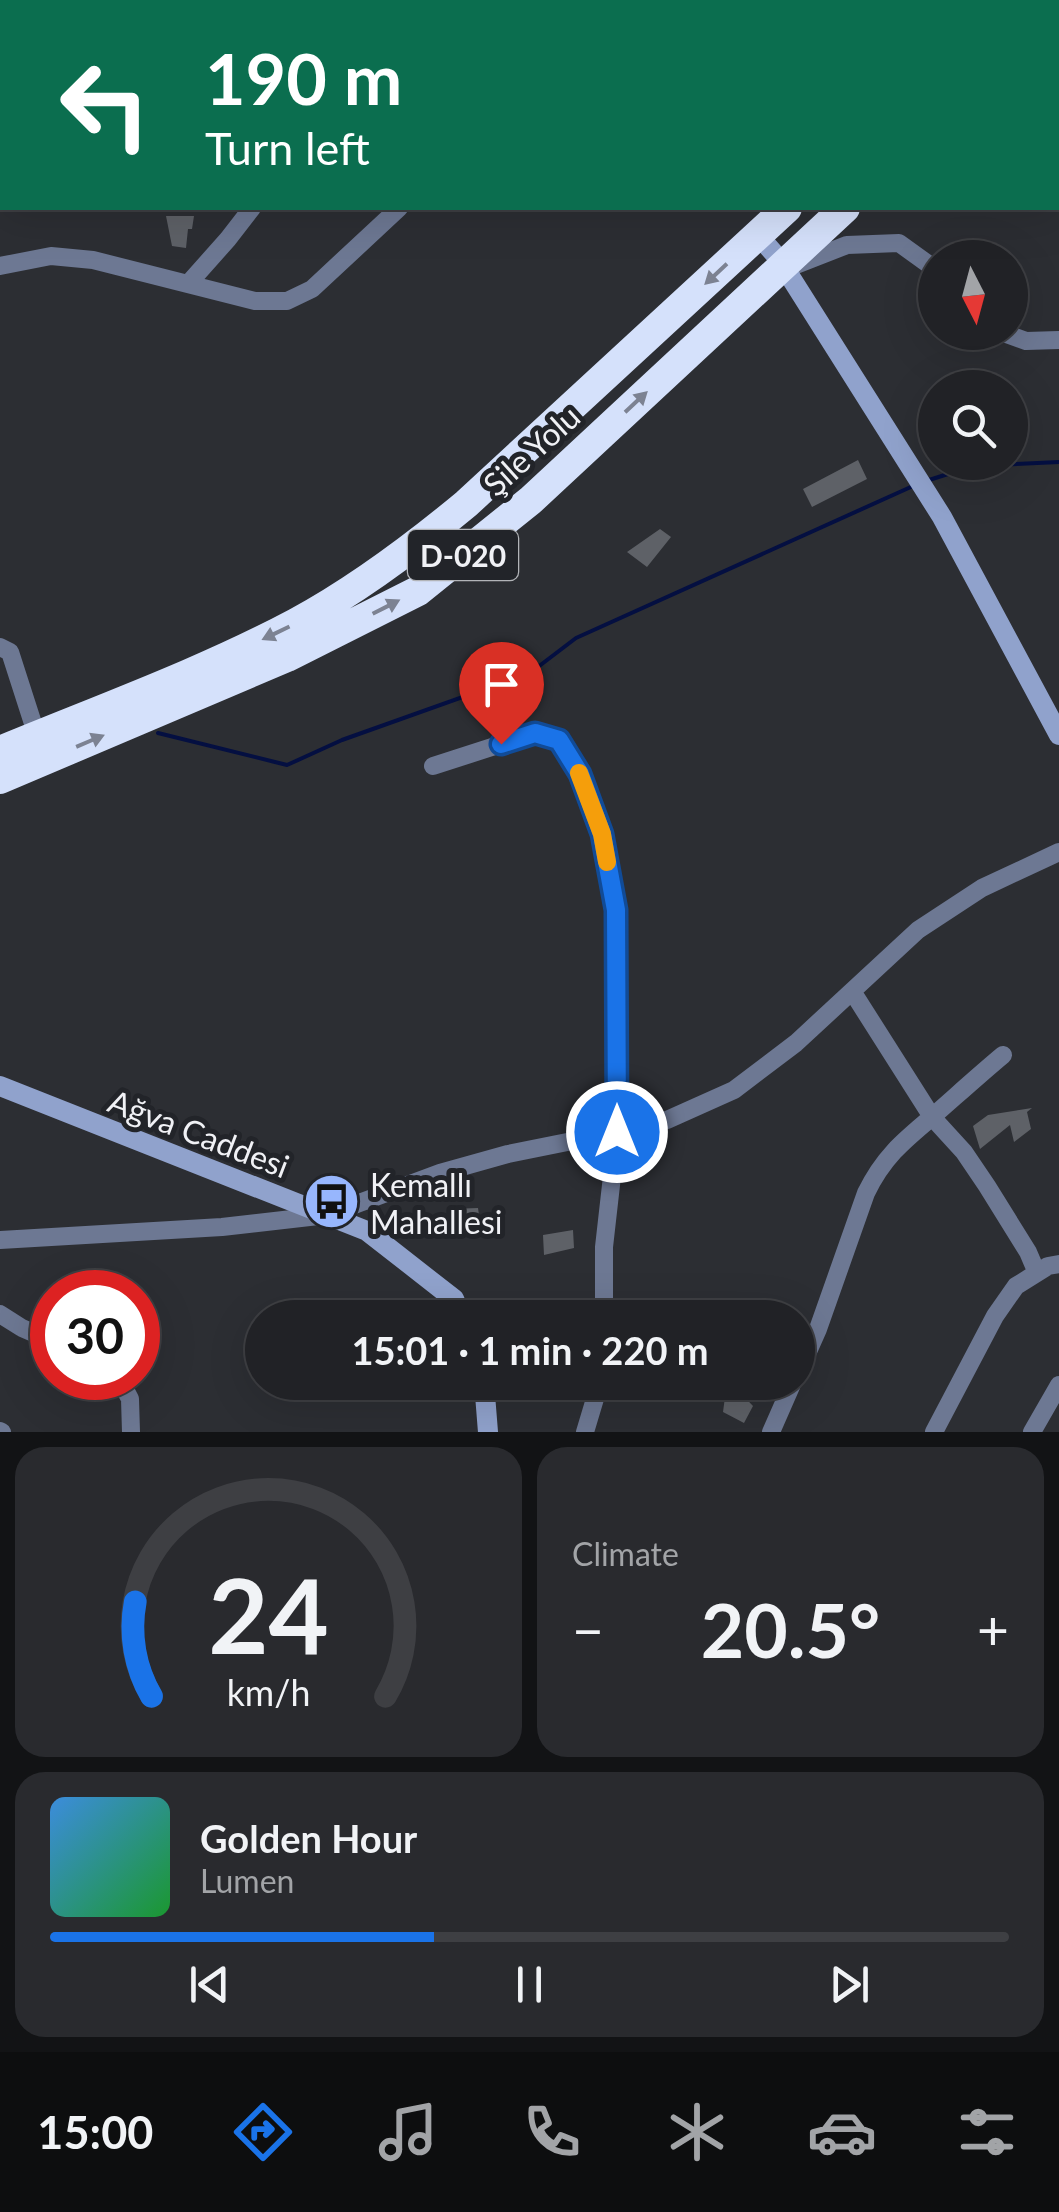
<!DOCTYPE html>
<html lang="en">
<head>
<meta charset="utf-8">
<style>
  body { margin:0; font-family:Lato,sans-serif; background:#292a2e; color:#f1f3f6; height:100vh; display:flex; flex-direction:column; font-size:38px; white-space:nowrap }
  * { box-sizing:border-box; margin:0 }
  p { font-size:32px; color:#a2a4a7 }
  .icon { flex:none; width:55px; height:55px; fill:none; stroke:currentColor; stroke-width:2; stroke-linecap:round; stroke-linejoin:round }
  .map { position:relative; height:1432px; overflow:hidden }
  .panel { display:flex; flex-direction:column; gap:15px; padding:15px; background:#121315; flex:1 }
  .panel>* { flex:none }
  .banner { position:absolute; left:0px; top:0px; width:1060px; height:210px; box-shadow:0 10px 40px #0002,0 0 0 2px #3e3f43; background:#0b6e4f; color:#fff; overflow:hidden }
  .needle { width:65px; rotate:174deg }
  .fabs { position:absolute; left:918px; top:240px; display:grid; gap:20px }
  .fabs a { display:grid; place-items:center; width:110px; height:110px; border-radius:50%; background:#212226; box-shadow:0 10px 40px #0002,0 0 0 2px #3e3f43; font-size:50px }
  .speed { position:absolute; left:30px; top:1270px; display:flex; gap:20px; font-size:50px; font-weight:700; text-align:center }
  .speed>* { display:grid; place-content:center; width:130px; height:130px; border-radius:50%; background:#212226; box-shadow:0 10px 40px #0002,0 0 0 2px #3e3f43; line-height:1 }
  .speed .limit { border:15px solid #d22; background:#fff; color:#111 }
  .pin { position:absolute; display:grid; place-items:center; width:85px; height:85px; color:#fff; margin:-102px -42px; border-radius:50% 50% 50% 0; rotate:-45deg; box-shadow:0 0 10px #0007 }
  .pin .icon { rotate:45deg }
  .me { position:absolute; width:110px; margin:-55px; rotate:0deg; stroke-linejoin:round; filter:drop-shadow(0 0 8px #0008) }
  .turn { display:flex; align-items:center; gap:35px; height:210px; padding:0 40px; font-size:45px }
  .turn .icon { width:130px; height:130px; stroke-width:2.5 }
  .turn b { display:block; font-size:70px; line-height:85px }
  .big { font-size:75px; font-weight:700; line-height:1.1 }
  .panel .widget { flex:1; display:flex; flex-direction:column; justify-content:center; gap:15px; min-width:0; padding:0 35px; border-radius:30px; background:#292a2e }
  .panel .dial { align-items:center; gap:0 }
  .dial svg { height:260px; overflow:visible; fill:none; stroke:#3e3f43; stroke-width:7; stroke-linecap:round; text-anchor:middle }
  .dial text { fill:#f1f3f6; stroke:none }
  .song { display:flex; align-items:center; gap:30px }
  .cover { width:120px; height:120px; border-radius:15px; background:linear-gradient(135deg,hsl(210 70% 55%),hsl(130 70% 35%)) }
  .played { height:10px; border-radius:5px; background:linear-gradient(90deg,#1a73e8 40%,#3e3f43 40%) }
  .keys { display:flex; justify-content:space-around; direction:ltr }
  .heat { display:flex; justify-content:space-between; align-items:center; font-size:55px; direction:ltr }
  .panel .tiles { flex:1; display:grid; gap:15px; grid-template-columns:1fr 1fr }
  .widget:last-child { grid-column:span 2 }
  .trip { position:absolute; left:245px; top:1300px; width:570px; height:100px; border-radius:50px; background:#212226; box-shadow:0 10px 40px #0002,0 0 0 2px #3e3f43; font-weight:700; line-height:100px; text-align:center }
  .tabs { display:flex; height:160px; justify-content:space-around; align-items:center; background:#0d0e0f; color:#a2a4a7 }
  .tabs .icon { width:70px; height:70px }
  .tabs .active { color:#1a73e8 }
  .tabs b { font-size:45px; color:#f1f3f6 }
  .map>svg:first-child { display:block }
</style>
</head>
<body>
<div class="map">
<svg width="1059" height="1432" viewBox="0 0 1059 1432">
  <rect width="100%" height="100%" fill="#2c2e33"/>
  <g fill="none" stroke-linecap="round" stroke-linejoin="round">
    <path stroke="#040f41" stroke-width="4" d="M926,481L973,466L1059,462
      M158,733L287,765L342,740L530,673L576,638L913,486"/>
  </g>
  <path fill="#5e6167" d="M166,216H194L192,229H188L186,248L172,246Z
    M858,460L867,479L812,507L803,489Z
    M660,529L671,537L647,567L627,552Z
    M1032,1108L1027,1112L1031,1129L1014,1142L1010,1125L980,1149L973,1126L988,1115Z
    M478,1208L481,1230L455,1231L451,1209Z
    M573,1230L574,1248L544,1255L543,1235Z
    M727,1382H730L753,1406L744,1423L723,1412Z"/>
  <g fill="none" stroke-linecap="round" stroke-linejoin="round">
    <path stroke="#6d7893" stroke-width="18" d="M991,0L993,2
      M387,2L388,0
      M540,2L541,0
      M0,266L51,256L93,260L255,301H287L312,289L399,208
      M793,266L847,245L899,243L935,269
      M188,284L228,239L252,208
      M1001,332L1026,341L1059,340
      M0,647L10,652L37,736
      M433,766L535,733L559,741L580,774L602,834L616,910L617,1132L604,1247V1318
      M852,991L932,1117L964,1152L987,1186L1028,1252L1037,1273
      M0,1240L222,1227L327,1215L440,1173L508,1154L617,1132L667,1120L734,1090L796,1043L918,930L982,888L1059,852
      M0,1314L22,1328L52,1341
      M798,1374L818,1329L866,1193C883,1158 902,1142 932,1117C956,1096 979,1075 1003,1055
      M119,1378L130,1399L131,1432
      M0,1431L2,1432
      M585,1432L600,1382
      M771,1432L793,1382
      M934,1432L995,1316L1016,1286L1048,1266L1059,1264
      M1032,1432L1059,1385"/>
    <path stroke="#90a2cc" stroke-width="20" d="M758,235L779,259L942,517L1059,735
      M0,1086L367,1231L454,1299L462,1318
      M484,1382L488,1432"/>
    <path stroke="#d5e1fb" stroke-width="30" d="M1046,2L1051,0
      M1058,22H1059
      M0,751C99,710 202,673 296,623C357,590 413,548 466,504L787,208
      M0,779L287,657L418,591L531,500L845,208"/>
  </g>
  <defs><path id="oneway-solid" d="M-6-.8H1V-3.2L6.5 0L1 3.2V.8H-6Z" transform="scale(2.5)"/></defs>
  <g fill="#7c8292">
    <use href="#oneway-solid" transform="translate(716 274) rotate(137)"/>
    <use href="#oneway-solid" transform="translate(636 402) rotate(-43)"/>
    <use href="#oneway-solid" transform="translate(386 607) rotate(-27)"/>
    <use href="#oneway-solid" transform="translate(276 633) rotate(154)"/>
    <use href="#oneway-solid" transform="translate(90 741) rotate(-23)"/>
  </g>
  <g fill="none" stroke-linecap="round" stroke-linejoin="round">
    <defs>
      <path id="route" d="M501,744L535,733L559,740L580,774L602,834L616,910L617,1132"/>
    </defs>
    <use href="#route" stroke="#114b97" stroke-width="25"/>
    <use href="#route" stroke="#1a73e8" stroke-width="18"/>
    <path stroke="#f59e0b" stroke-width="18" d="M579,773L602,834L607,862"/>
  </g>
  <defs>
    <symbol id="bus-disc" viewBox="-11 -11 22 22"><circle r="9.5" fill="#97b6fd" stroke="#222429"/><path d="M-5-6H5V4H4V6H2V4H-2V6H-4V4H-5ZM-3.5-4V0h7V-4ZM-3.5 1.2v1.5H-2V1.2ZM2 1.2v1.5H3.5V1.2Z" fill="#111"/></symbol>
  </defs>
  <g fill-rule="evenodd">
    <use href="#bus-disc" x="300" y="1170" width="63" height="63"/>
  </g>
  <g text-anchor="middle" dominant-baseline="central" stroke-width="10" stroke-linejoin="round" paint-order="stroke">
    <rect fill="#222429" stroke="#b2b4b8" stroke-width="2.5" x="408" y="530" width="110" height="50" rx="8"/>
    <g font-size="30" font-weight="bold" fill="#f0f1f5">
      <text x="463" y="555">D-020</text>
    </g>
    <g font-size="32" fill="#f0f1f5" stroke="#222429">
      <text transform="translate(531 450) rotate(-42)">Şile Yolu</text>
      <text transform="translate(199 1133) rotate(21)">Ağva Caddesi</text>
    </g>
    <g font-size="32" fill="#f0f1f5" stroke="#222429" text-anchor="start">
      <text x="370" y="1184">Kemallı<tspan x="370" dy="37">Mahallesi</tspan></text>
    </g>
  </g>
</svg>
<div class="fabs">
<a><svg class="needle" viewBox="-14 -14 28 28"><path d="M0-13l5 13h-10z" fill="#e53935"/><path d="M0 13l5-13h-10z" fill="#a2a4a7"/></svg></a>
<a><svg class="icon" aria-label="search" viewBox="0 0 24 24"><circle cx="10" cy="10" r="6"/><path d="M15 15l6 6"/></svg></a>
</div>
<div class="speed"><div class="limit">30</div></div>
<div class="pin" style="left:501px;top:744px;background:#d93025"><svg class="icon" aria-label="arrive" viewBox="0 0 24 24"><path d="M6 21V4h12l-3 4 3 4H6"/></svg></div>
<svg class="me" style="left:617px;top:1132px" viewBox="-20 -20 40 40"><circle r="17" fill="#1a73e8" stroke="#fff" stroke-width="3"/><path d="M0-11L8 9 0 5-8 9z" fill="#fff"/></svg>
<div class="trip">15:01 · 1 min · 220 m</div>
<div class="banner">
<div class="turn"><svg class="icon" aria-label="left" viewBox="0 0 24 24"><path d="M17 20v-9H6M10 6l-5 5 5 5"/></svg><div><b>190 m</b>Turn left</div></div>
</div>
</div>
<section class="panel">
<div class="tiles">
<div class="widget dial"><svg viewBox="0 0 100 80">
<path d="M14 69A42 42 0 1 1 86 69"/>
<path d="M14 69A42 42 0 0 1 9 40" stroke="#1a73e8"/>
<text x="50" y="56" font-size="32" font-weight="700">24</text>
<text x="50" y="72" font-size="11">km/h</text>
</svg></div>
<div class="widget"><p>Climate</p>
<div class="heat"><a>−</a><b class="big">20.5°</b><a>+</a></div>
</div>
<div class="widget">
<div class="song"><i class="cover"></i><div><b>Golden Hour</b><p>Lumen</p></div></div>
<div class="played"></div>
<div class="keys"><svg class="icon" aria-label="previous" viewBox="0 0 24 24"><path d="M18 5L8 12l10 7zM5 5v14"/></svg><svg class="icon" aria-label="pause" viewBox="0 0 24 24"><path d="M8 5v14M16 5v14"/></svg><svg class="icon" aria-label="next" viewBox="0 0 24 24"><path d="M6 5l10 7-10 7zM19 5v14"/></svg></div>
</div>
</div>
</section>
<nav class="tabs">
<b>15:00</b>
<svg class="icon active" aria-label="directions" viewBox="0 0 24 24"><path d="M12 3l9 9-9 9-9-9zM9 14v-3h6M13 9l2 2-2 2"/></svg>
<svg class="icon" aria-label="music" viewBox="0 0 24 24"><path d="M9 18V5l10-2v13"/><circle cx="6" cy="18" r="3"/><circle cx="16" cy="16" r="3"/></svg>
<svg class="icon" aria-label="phone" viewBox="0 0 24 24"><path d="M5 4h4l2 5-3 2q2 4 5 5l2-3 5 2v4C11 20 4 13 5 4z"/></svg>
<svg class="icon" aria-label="climate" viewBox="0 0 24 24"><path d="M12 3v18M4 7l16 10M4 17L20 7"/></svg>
<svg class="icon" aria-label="car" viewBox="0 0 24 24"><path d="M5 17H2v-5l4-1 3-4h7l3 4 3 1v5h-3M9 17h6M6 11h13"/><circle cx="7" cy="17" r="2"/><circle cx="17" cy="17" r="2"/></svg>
<svg class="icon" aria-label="filters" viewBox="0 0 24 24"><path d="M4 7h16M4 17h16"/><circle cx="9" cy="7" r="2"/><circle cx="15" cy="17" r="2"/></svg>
</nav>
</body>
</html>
